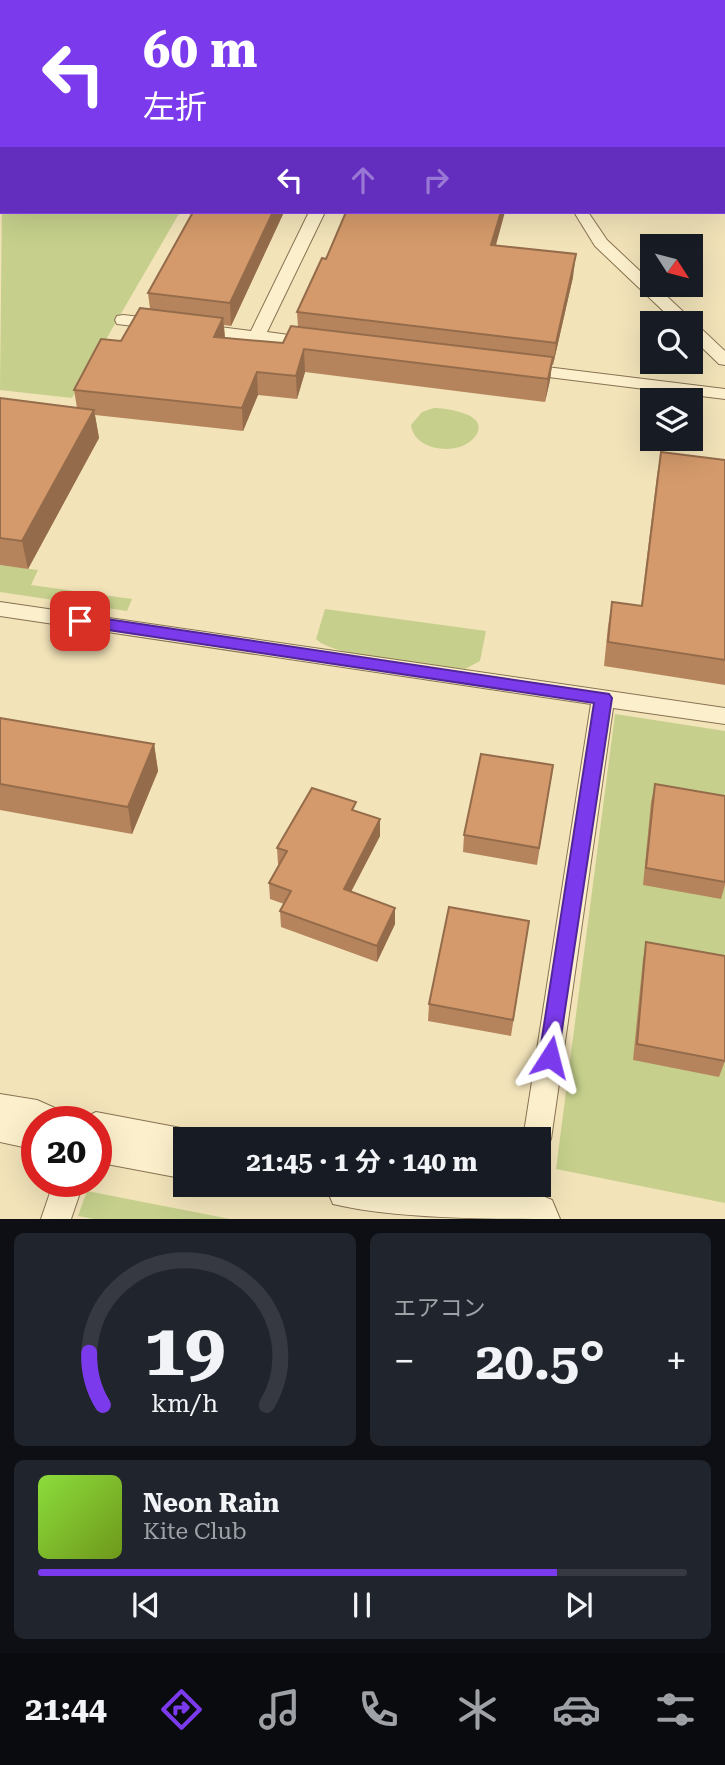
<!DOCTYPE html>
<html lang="ja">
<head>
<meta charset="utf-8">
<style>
  body { margin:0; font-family:"Roboto Serif","Noto Sans JP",serif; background:#20242c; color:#f1f3f6; height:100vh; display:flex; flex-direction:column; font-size:26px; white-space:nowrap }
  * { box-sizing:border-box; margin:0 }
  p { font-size:23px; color:#9ea1a6 }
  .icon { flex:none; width:38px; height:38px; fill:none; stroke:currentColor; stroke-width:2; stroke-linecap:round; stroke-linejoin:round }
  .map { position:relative; height:1219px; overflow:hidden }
  .details { display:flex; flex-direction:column; gap:14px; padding:14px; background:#0d0f14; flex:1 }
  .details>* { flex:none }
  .top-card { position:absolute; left:0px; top:0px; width:726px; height:214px; box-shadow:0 7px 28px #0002; background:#7c3aed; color:#fff; overflow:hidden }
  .needle { width:46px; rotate:126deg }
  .tools { position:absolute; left:640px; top:234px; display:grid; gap:14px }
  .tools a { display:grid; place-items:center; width:63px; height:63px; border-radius:0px; background:#171b24; box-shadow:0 7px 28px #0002; font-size:35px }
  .speed { position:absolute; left:21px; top:1106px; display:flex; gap:14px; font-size:35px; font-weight:700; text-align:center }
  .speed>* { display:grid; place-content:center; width:91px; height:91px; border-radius:50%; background:#171b24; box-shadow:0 7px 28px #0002; line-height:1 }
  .speed .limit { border:10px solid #d22; background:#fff; color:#111 }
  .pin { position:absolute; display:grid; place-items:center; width:60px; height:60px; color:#fff; margin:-30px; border-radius:14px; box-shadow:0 4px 10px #0006 }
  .me { position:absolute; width:77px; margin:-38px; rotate:9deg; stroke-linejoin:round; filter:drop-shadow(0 0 5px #0008) }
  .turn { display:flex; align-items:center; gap:24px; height:147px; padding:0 28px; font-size:32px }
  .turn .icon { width:91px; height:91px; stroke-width:2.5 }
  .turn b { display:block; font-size:49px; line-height:60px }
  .lanes { display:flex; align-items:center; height:66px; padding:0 28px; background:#0003; justify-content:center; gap:35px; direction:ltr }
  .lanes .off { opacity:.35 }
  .big { font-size:52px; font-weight:700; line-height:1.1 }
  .details .card { flex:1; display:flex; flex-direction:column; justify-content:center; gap:10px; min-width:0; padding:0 24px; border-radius:10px; background:#20242c }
  .details .dial { align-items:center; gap:0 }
  .dial svg { height:182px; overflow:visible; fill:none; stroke:#363941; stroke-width:7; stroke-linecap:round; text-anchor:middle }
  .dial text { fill:#f1f3f6; stroke:none }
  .song { display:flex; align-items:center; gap:21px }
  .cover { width:84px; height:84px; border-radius:10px; background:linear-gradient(135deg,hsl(90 70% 55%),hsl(80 70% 35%)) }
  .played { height:7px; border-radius:4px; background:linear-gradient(90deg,#7c3aed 80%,#363941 80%) }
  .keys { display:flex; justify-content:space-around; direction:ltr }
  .heat { display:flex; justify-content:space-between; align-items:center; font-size:38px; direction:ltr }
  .details .tiles { flex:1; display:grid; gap:14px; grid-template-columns:1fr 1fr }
  .card:last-child { grid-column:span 2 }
  .trip { position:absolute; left:173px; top:1127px; width:378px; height:70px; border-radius:0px; background:#171b24; box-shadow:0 7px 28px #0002; font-weight:700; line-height:70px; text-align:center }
  .tab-bar { display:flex; height:112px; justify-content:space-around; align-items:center; background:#090b0e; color:#9ea1a6 }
  .tab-bar .icon { width:49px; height:49px }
  .tab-bar .on { color:#7c3aed }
  .tab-bar b { font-size:32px; color:#f1f3f6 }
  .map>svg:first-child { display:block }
</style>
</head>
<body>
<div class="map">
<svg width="725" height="1219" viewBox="0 0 725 1219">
  <rect width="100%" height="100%" fill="#f2e3b9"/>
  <path fill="#c6d08c" d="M2,198V212H180L72,398L0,390Z
    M434,408C448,408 495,415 473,439C457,456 414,451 411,425L422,412Z
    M0,565L38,570L31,585L132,599L127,611L0,592Z
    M325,609L486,631L480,661L465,669C435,665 334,658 316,639Z
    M615,714L725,731V1203L556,1169Z
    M87,1191L230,1219H94L78,1216Z"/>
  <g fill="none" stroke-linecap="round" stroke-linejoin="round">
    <defs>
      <path id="lane" d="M559,0H578L558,2Z
        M595,0H607V2H595Z
        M0,17H2V25H0Z
        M0,37H2V45H0Z
        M0,83H2V91H0Z
        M0,143H2L0,154Z
        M309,212H325L267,332L319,339L322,343L319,347L313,348L190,333L188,329L190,325L196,324L251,331Z
        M574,212H588L607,240L725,351V365L719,364L691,337V324H677L595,246Z
        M123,315L160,319L168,324L160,329L117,324L115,320L117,316Z
        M522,364L725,389V399L516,373L513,369Z
        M0,602L725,708V724L613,708L551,1139L547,1149L539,1152V1139H523L591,704L0,616Z
        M54,1181H84L71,1219H41Z"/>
      <path id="street" d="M0,1094L37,1100L55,1108L62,1122H37V1150L0,1142Z
        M96,1112L186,1129L205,1136L206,1139H186V1179L96,1162V1122H76Z
        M325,1185H494L533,1192L552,1200L560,1219C491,1219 396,1219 333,1204Z"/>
    </defs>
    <use href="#lane" stroke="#897252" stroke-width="2"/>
    <use href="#street" stroke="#897252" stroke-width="2"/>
    <use href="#lane" fill="#fcf0cc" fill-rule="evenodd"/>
    <use href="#street" fill="#fcf0cc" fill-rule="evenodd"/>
  </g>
  <path fill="#b6845c" d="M0,0H64L63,2H2V15L0,16Z
    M284,212L231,326L224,325L225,338L283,343L298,327L297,312L326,259L496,246L573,277L553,365H552L550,380L545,402L305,372L297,399L258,395L243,431L95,415L99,438L28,569L0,565V398L77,408L74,390L121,341L150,309L148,293Z
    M661,452L725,460V685L604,666L608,626L612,602L641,606L657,475Z
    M0,718L154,744L158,771L132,834L0,810Z
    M553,765L537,865L463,852L464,835Z
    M655,784L725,796V885L721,899L643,885L651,802Z
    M356,811L380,836L351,892L395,924L377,962L281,927L280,911L284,904L270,899L269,883L280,864H278L277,848Z
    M529,921L511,1036L428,1021L429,1004Z
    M646,942L725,1061L719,1077L633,1060L643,959Z"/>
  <path fill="#946c4b" d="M45,0H64L63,2H43Z
    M273,212H284L231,326L230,303Z
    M501,212H505L490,267L491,245Z
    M576,254L573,277L553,365L556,343Z
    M223,318L225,340L214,337Z
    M304,349L305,372L297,399L296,376Z
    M553,357L550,380L545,402L548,379Z
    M257,372L258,395L243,431L242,408Z
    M94,410L99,438L28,569L22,541Z
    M154,744L158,771L132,834L128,807Z
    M380,819V836L344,905V889Z
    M395,908V924L377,962V946Z"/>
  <path fill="#d49a6b" stroke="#946c4b" stroke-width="2" d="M16,0H45L43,2Z
    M193,212H273L230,303L148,293Z
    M346,212H501L491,245L576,254L556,343L297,312L322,258L326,259Z
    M140,308L223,318L214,337L283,343L291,326L553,357L548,379L304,349L296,376L257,372L242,408L74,390L101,339L121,341Z
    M0,398L94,410L22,541L0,538Z
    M661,452L725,460V660L608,642L612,602L642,606Z
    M0,718L154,744L128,807L0,784Z
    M481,754L553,765L539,848L464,835Z
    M655,784L725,796V882L646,868Z
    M312,788L356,802L352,810L380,819L344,889L395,908L377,946L280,911L291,891L269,883L287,851L277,848Z
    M449,907L529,921L513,1020L429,1004Z
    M646,942L725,956V1061L637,1044Z"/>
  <path fill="#7c3aed" stroke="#51269a" stroke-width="2" d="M80,615L609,694L612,698L557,1063L550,1066L542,1063L539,1057L594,703L75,625L72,621L75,617Z"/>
</svg>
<div class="tools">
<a><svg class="needle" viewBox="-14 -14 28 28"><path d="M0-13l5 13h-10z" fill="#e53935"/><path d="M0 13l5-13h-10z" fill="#9ea1a6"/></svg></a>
<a><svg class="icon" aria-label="search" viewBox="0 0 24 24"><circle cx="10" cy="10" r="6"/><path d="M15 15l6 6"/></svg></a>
<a><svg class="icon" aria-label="layers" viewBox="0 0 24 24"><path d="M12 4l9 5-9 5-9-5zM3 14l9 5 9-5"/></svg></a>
</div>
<div class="speed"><div class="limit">20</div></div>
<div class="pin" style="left:80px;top:621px;background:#d93025"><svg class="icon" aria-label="arrive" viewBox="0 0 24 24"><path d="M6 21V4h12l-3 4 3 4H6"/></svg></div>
<svg class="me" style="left:550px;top:1057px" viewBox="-20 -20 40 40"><path d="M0-17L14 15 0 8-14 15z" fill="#7c3aed" stroke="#fff" stroke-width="4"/></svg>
<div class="trip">21:45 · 1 分 · 140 m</div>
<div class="top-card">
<div class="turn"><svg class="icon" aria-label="left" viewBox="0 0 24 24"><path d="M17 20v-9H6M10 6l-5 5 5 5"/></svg><div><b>60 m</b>左折</div></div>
<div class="lanes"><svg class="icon" aria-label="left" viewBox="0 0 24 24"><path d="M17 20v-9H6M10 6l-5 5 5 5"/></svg><svg class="icon off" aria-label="ahead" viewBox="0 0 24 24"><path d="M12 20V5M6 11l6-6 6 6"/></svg><svg class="icon off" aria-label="right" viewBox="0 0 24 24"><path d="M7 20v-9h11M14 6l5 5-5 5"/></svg></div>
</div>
</div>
<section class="details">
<div class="tiles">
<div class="card dial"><svg viewBox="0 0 100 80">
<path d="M14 69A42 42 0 1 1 86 69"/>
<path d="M14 69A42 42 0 0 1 8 46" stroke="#7c3aed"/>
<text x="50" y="56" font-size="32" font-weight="700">19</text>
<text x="50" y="72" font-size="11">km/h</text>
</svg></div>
<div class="card"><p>エアコン</p>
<div class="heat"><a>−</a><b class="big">20.5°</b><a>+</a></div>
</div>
<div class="card">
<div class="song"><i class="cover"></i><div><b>Neon Rain</b><p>Kite Club</p></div></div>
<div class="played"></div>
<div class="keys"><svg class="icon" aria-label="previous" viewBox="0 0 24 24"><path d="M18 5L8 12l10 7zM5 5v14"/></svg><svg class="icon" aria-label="pause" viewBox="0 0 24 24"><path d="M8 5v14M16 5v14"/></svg><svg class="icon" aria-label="next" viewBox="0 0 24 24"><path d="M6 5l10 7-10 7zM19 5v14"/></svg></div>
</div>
</div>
</section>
<nav class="tab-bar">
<b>21:44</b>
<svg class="icon on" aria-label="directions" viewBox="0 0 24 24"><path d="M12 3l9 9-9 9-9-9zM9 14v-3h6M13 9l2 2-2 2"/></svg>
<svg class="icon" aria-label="music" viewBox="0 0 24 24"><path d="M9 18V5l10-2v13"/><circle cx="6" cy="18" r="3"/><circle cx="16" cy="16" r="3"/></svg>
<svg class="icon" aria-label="phone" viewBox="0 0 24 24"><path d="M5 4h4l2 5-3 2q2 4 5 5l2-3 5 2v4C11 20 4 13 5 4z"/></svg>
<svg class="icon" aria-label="climate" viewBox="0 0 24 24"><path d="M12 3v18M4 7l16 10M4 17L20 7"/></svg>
<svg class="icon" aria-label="car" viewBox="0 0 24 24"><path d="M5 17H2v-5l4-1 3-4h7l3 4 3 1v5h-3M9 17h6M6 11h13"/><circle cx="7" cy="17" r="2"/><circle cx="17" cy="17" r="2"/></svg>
<svg class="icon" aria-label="filters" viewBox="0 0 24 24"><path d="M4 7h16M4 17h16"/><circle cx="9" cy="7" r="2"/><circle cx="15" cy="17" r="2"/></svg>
</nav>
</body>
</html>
